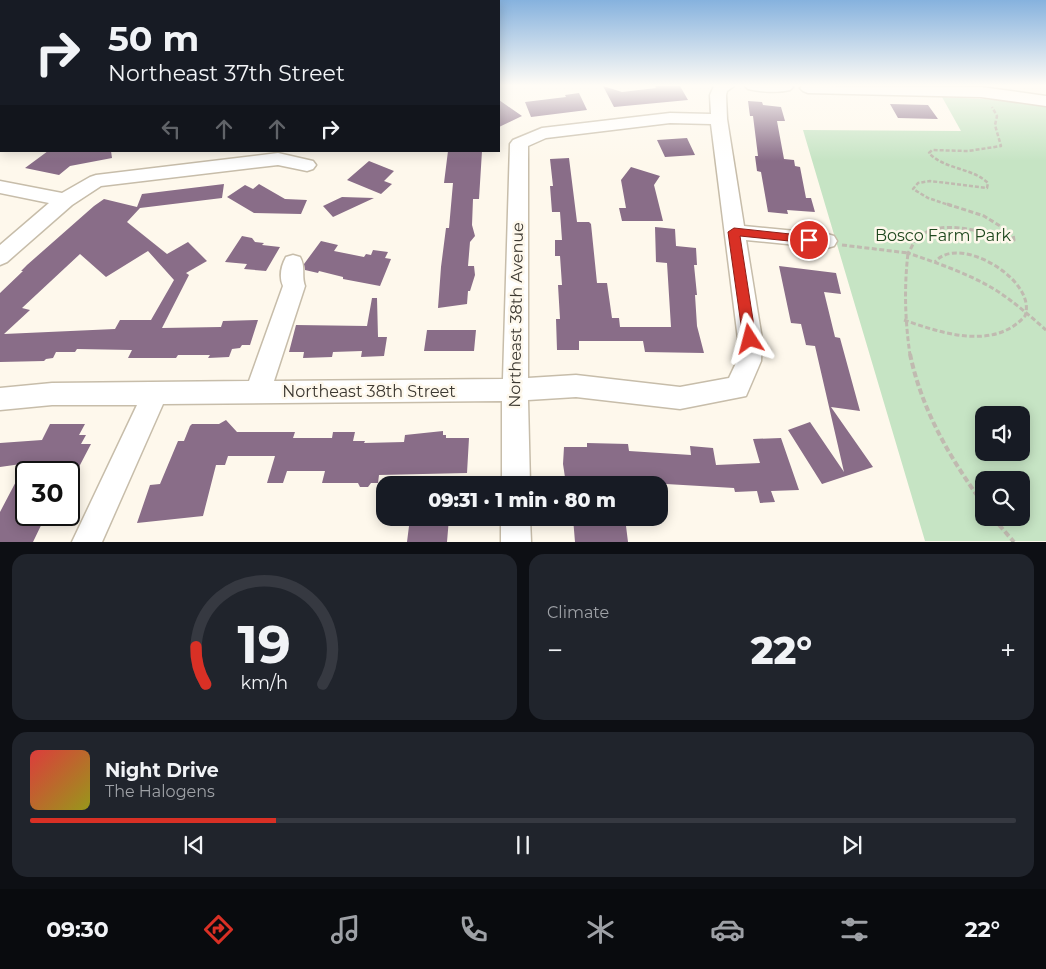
<!DOCTYPE html>
<html lang="en">
<head>
<meta charset="utf-8">
<style>
  body { margin:0; font-family:Montserrat,sans-serif; background:#20242c; color:#f1f3f6; height:100vh; display:flex; flex-direction:column; font-size:19px; white-space:nowrap }
  * { box-sizing:border-box; margin:0 }
  p { font-size:16px; color:#9ea1a6 }
  .icon { flex:none; width:28px; height:28px; fill:none; stroke:currentColor; stroke-width:2; stroke-linecap:round; stroke-linejoin:round }
  .map { position:relative; height:542px; overflow:hidden }
  .side { display:flex; flex-direction:column; gap:12px; padding:12px; background:#0d0f14; flex:1 }
  .side>* { flex:none }
  .guide { position:absolute; left:0px; top:0px; width:500px; height:152px; box-shadow:0 2px 12px #0003; background:#171b24; color:#f1f3f6; overflow:hidden }
  .tools { position:absolute; left:975px; top:406px; display:grid; gap:10px }
  .tools a { display:grid; place-items:center; width:55px; height:55px; border-radius:10px; background:#171b24; box-shadow:0 2px 12px #0003; font-size:25px }
  .speed { position:absolute; left:15px; top:461px; display:flex; gap:10px; font-size:25px; font-weight:700; text-align:center }
  .speed>* { display:grid; place-content:center; width:65px; height:65px; border-radius:50%; background:#171b24; box-shadow:0 2px 12px #0003; line-height:1 }
  .speed .limit { border:2px solid #111; border-radius:8px; background:#fff; color:#111 }
  .pin { position:absolute; display:grid; place-items:center; width:42px; height:42px; color:#fff; margin:-21px; border:2px solid #fff; border-radius:50%; box-shadow:0 1px 5px #0007 }
  .me { position:absolute; width:55px; margin:-28px; rotate:351deg; stroke-linejoin:round; filter:drop-shadow(0 0 4px #0008) }
  .turn { display:flex; align-items:center; gap:18px; height:105px; padding:0 25px; font-size:22px }
  .turn .icon { width:65px; height:65px; stroke-width:2.5 }
  .turn b { display:block; font-size:35px; line-height:42px }
  .lanes { display:flex; align-items:center; height:48px; padding:0 25px; background:#0003; justify-content:center; gap:25px; direction:ltr }
  .lanes .off { opacity:.35 }
  .big { font-size:38px; font-weight:800; line-height:1.1 }
  .side .widget { flex:1; display:flex; flex-direction:column; justify-content:center; gap:8px; min-width:0; padding:0 18px; border-radius:15px; background:#20242c }
  .side .dial { align-items:center; gap:0 }
  .dial svg { height:130px; overflow:visible; fill:none; stroke:#363941; stroke-width:7; stroke-linecap:round; text-anchor:middle }
  .dial text { fill:#f1f3f6; stroke:none }
  .song { display:flex; align-items:center; gap:15px }
  .cover { width:60px; height:60px; border-radius:8px; background:linear-gradient(135deg,hsl(0 70% 55%),hsl(60 70% 35%)) }
  .played { height:5px; border-radius:2px; background:linear-gradient(90deg,#d93025 25%,#363941 25%) }
  .keys { display:flex; justify-content:space-around; direction:ltr }
  .heat { display:flex; justify-content:space-between; align-items:center; font-size:28px; direction:ltr }
  .side .tiles { flex:1; display:grid; gap:12px; grid-template-columns:1fr 1fr }
  .widget:last-child { grid-column:span 2 }
  .trip { position:absolute; left:376px; top:476px; width:292px; height:50px; border-radius:15px; background:#171b24; box-shadow:0 2px 12px #0003; font-weight:800; line-height:50px; text-align:center }
  .tab-bar { display:flex; height:80px; justify-content:space-around; align-items:center; background:#090b0e; color:#9ea1a6 }
  .tab-bar .icon { width:35px; height:35px }
  .tab-bar .current { color:#d93025 }
  .tab-bar b { font-size:22px; color:#f1f3f6 }
  .map>svg:first-child { display:block }
</style>
</head>
<body>
<div class="map">
<svg width="1046" height="542" viewBox="0 0 1046 542">
  <rect width="100%" height="100%" fill="#fef8ec"/>
  <path fill="#c6e4c4" fill-rule="evenodd" d="M942,97L1003,100L1046,105V541H925L803,130L961,131ZM984,415H1021V452H984ZM984,480H1021V518H984Z"/>
  <path fill="#896d88" fill-rule="evenodd" d="M603,86L622,92L656,88L655,86H680L688,100L614,107Z
    M579,93L587,110L531,117L525,102L566,97L565,95Z
    M499,100L522,116L499,127Z
    M748,101L762,102L763,105L781,107L785,121H777L784,159L794,160L795,166L800,167L806,198H811L815,212L787,210L788,214L768,212L761,172L757,171L755,156H758L753,116H750Z
    M890,104L928,105L938,119L898,118Z
    M687,138L695,155L665,157L657,140Z
    M48,151H111L112,158L70,166L59,175L25,168Z
    M448,151H482L479,199H473L472,225L475,236L470,242L468,266H474L475,275L470,291H468L467,304L438,308L441,267L446,228H449L453,183H444Z
    M569,158L577,222H589L591,224L597,283H607L612,318H619L620,327H671L667,263L656,262L655,227L675,229L676,246L696,248L697,265H694L697,295H695L697,326L704,353L645,352L643,341H579V350H557L556,319H560L558,285H562L560,256H555V240H562L560,212H552L550,186H553L550,159Z
    M369,161L394,171L384,181L392,184L381,194L347,180Z
    M631,167L660,176L654,185L663,221H622L619,208H626L621,180Z
    M224,184L222,198L140,208L127,222L167,254L188,242L207,261L186,273L189,275L162,328L221,327L223,321L258,320L250,345H242L240,348L232,349L229,357L208,358L210,355H178L176,358H128L132,350L77,349L75,352H56L53,358L46,359L44,361L0,362V293L23,271H21L27,265L94,206L104,199L137,207L142,194ZM148,251L174,280L151,320H120L115,329L4,334L30,310L22,308L80,254L106,277Z
    M259,184L285,199L307,200L301,214L254,213L227,197L245,185L253,189Z
    M342,197L374,198L333,217L323,206Z
    M242,236L252,238L255,242L264,243L262,245L280,247L266,271L244,269L247,264L225,262Z
    M321,241L338,245L334,251L364,257L366,254L371,255L373,250L388,252L385,258L391,259L380,286L343,279V277L319,271L318,273L305,270L304,264Z
    M779,266L836,273L841,294L824,292L835,337L840,338L860,411L831,407L873,467L822,484L788,430L810,422L844,472L815,346L806,345L801,324L791,323Z
    M372,298H377L378,337H387L384,356L361,357L362,351L333,352L332,357L303,358L304,352H289L296,325L367,326Z
    M427,330H476L474,351H424Z
    M226,420L237,432H295L293,438H332L333,432H355L353,441H365L364,443L404,442L405,435L443,431V435H446V438H469L467,473L379,475L378,483H371L368,487H360L358,483H322L325,471H287L283,483H267L275,456H228L225,465H216L203,516L137,523L150,485L160,484L178,441H184L190,426L192,424H219Z
    M50,424H85L79,435H86L81,444H91L69,486V465H48L44,472H26V515H46L33,542H0V512L21,472H17L21,464L0,467V443L42,440Z
    M781,438L799,490L771,491L775,502L760,503L757,491L735,492L734,488L649,483V481L566,484L563,464L564,447H587V443L628,444L629,451L691,455L690,446L713,448L716,465L760,463L753,439Z
    M410,518H449L447,542H407Z
    M573,518H625L628,542H575Z"/>
  <g fill="none" stroke-linecap="round" stroke-linejoin="round">
    <defs>
      <path id="minor" d="M714,86H734L727,91L726,95L727,119L744,226L827,234L834,236L837,241L834,246L827,248L746,240L762,339L761,361L746,396L680,409L576,397L528,400L530,485H502V401L163,404L102,542H72L137,405H52L0,410V388L52,383L249,381L283,286C279,277 281,266 286,257L293,255L300,257C306,267 301,276 305,286L274,381L503,379L510,144L513,140L542,128L670,113L711,114L710,95ZM670,123L711,124L738,339L737,361L729,378L680,387L576,375L528,378V146L546,138Z
        M745,86H792L793,87L790,90C778,93 760,92 748,89Z
        M802,86L981,87L1046,96V106L981,97L808,93L803,91L800,88Z
        M278,153L313,161L316,165L313,169L307,171L278,165L101,186L72,205L7,262L0,265V245L49,203L0,193V181L62,193L90,177L96,175Z
        M501,518H530L531,542H501Z"/>
      <path id="highway" d="M0,86H1V93H0Z"/>
    </defs>
    <use href="#minor" stroke="#c7bdaa" stroke-width="3"/>
    <use href="#highway" stroke="#d8d7d6" stroke-width="2"/>
    <path stroke="#c0bab0" stroke-width="2.5" stroke-dasharray="4 2" stroke-linecap="butt" d="M952,206L928,198L913,189L918,183L930,181L987,188L988,183C971,167 945,170 929,153L932,150L968,151L1001,146L995,125L997,116L992,107"/>
    <path stroke="#c0bab0" stroke-width="3" stroke-dasharray="5 2.5" stroke-linecap="butt" d="M947,204L984,216L1013,234L1014,240C987,234 938,215 916,240C913,243 911,249 908,253C937,263 967,273 994,289C1013,301 1029,315 1046,330
      M842,245L908,253C904,288 905,320 910,355
      M904,320C941,333 994,351 1025,316C1038,280 958,233 935,262"/>
    <path stroke="#c0bab0" stroke-width="4" stroke-dasharray="6 3" stroke-linecap="butt" d="M910,354C922,411 950,458 984,505
      M993,518L1014,542"/>
    <use href="#minor" fill="#fff" fill-rule="evenodd"/>
    <use href="#highway" fill="#b07936" fill-rule="evenodd"/>
  </g>
  <linearGradient id="sky" x2="0" y2="1"><stop stop-color="#86b2de"/><stop offset="0.53" stop-color="#fffcf6"/><stop offset="1" stop-color="#fffcf6" stop-opacity="0"/></linearGradient>
  <rect width="1046" height="161" fill="url(#sky)"/>
  <path fill="#d93025" stroke="#8d1f18" d="M734,228L809,236L814,240L809,243L740,236L756,339L754,343L750,344L745,343L743,339L728,232Z"/>
  <g text-anchor="middle" dominant-baseline="central" stroke-width="5" stroke-linejoin="round" paint-order="stroke">
    <g font-size="16" fill="#1f481e" stroke="#fef8ec">
      <text x="943" y="235">Bosco Farm Park</text>
    </g>
    <g font-size="16" fill="#3c3831" stroke="#fef8ec">
      <text transform="translate(516 315) rotate(-89)">Northeast 38th Avenue</text>
      <text x="369" y="391">Northeast 38th Street</text>
    </g>
  </g>
</svg>
<div class="tools">
<a><svg class="icon" aria-label="sound" viewBox="0 0 24 24"><path d="M4 9h4l5-4v14l-5-4H4zM17 9q2 3 0 6"/></svg></a>
<a><svg class="icon" aria-label="search" viewBox="0 0 24 24"><circle cx="10" cy="10" r="6"/><path d="M15 15l6 6"/></svg></a>
</div>
<div class="speed"><div class="limit">30</div></div>
<div class="pin" style="left:809px;top:240px;background:#d93025"><svg class="icon" aria-label="arrive" viewBox="0 0 24 24"><path d="M6 21V4h12l-3 4 3 4H6"/></svg></div>
<svg class="me" style="left:750px;top:339px" viewBox="-20 -20 40 40"><path d="M0-17L14 15 0 8-14 15z" fill="#d93025" stroke="#fff" stroke-width="4"/></svg>
<div class="trip">09:31 · 1 min · 80 m</div>
<div class="guide">
<div class="turn"><svg class="icon" aria-label="right" viewBox="0 0 24 24"><path d="M7 20v-9h11M14 6l5 5-5 5"/></svg><div><b>50 m</b>Northeast 37th Street</div></div>
<div class="lanes"><svg class="icon off" aria-label="left" viewBox="0 0 24 24"><path d="M17 20v-9H6M10 6l-5 5 5 5"/></svg><svg class="icon off" aria-label="ahead" viewBox="0 0 24 24"><path d="M12 20V5M6 11l6-6 6 6"/></svg><svg class="icon off" aria-label="ahead" viewBox="0 0 24 24"><path d="M12 20V5M6 11l6-6 6 6"/></svg><svg class="icon" aria-label="right" viewBox="0 0 24 24"><path d="M7 20v-9h11M14 6l5 5-5 5"/></svg></div>
</div>
</div>
<section class="side">
<div class="tiles">
<div class="widget dial"><svg viewBox="0 0 100 80">
<path d="M14 69A42 42 0 1 1 86 69"/>
<path d="M14 69A42 42 0 0 1 8 46" stroke="#d93025"/>
<text x="50" y="56" font-size="32" font-weight="700">19</text>
<text x="50" y="72" font-size="11">km/h</text>
</svg></div>
<div class="widget"><p>Climate</p>
<div class="heat"><a>−</a><b class="big">22°</b><a>+</a></div>
</div>
<div class="widget">
<div class="song"><i class="cover"></i><div><b>Night Drive</b><p>The Halogens</p></div></div>
<div class="played"></div>
<div class="keys"><svg class="icon" aria-label="previous" viewBox="0 0 24 24"><path d="M18 5L8 12l10 7zM5 5v14"/></svg><svg class="icon" aria-label="pause" viewBox="0 0 24 24"><path d="M8 5v14M16 5v14"/></svg><svg class="icon" aria-label="next" viewBox="0 0 24 24"><path d="M6 5l10 7-10 7zM19 5v14"/></svg></div>
</div>
</div>
</section>
<nav class="tab-bar">
<b>09:30</b>
<svg class="icon current" aria-label="directions" viewBox="0 0 24 24"><path d="M12 3l9 9-9 9-9-9zM9 14v-3h6M13 9l2 2-2 2"/></svg>
<svg class="icon" aria-label="music" viewBox="0 0 24 24"><path d="M9 18V5l10-2v13"/><circle cx="6" cy="18" r="3"/><circle cx="16" cy="16" r="3"/></svg>
<svg class="icon" aria-label="phone" viewBox="0 0 24 24"><path d="M5 4h4l2 5-3 2q2 4 5 5l2-3 5 2v4C11 20 4 13 5 4z"/></svg>
<svg class="icon" aria-label="climate" viewBox="0 0 24 24"><path d="M12 3v18M4 7l16 10M4 17L20 7"/></svg>
<svg class="icon" aria-label="car" viewBox="0 0 24 24"><path d="M5 17H2v-5l4-1 3-4h7l3 4 3 1v5h-3M9 17h6M6 11h13"/><circle cx="7" cy="17" r="2"/><circle cx="17" cy="17" r="2"/></svg>
<svg class="icon" aria-label="filters" viewBox="0 0 24 24"><path d="M4 7h16M4 17h16"/><circle cx="9" cy="7" r="2"/><circle cx="15" cy="17" r="2"/></svg>
<b>22°</b>
</nav>
</body>
</html>
